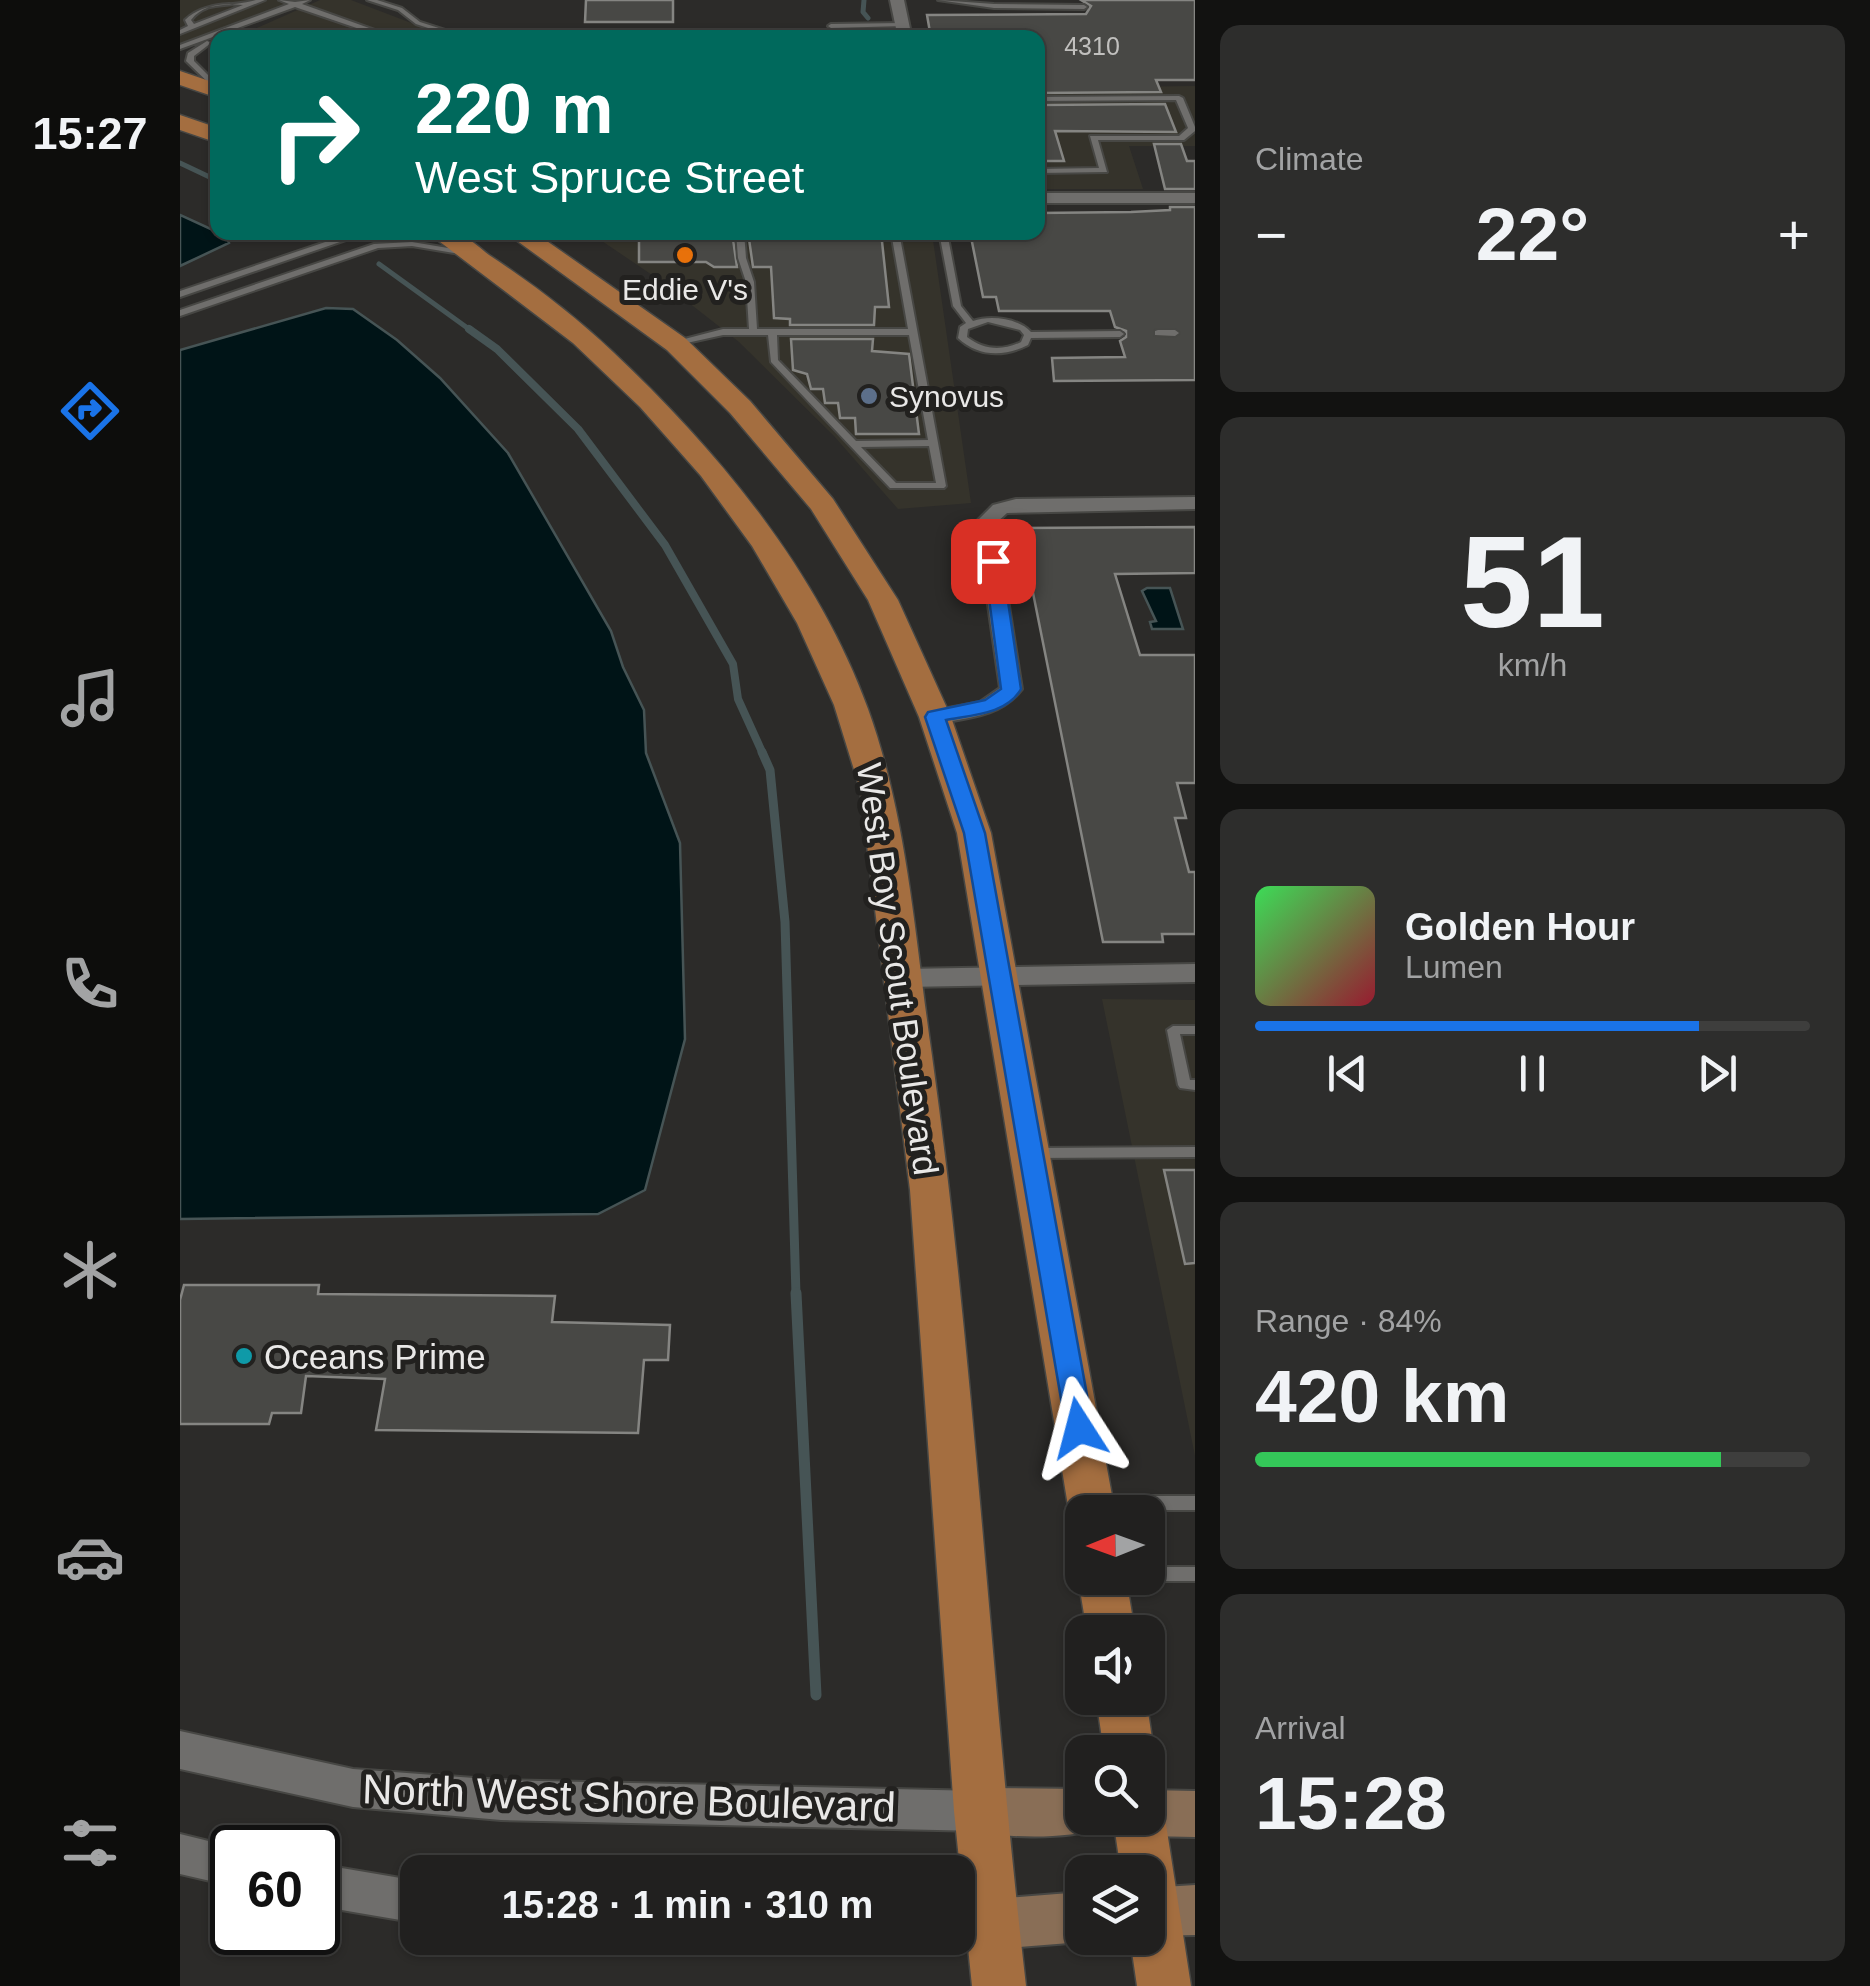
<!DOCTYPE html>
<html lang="en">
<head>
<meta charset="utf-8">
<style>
  body { margin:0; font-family:Helvetica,sans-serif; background:#2d2d2c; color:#f1f3f6; height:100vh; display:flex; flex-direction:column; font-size:38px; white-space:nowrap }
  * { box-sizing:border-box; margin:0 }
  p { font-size:32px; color:#a2a3a4 }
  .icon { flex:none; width:55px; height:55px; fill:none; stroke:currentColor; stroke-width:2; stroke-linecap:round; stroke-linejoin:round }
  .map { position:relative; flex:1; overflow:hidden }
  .panel { display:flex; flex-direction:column; gap:25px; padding:25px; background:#121211; width:675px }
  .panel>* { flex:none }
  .top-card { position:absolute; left:30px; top:30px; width:835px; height:210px; border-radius:20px; box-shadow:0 2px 8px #0004,0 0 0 2px #3e3e3d; background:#00695c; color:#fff; overflow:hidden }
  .needle { width:65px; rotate:269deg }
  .tools { position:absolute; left:885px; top:1495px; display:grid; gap:20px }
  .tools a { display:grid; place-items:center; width:100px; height:100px; border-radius:20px; background:#21201f; box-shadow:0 2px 8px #0004,0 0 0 2px #3e3e3d; font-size:50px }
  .speed { position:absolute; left:30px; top:1825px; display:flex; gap:20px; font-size:50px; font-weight:700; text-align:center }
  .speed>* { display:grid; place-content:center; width:130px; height:130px; border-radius:50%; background:#21201f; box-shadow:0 2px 8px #0004,0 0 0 2px #3e3e3d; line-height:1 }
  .speed .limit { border:5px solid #111; border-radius:15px; background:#fff; color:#111 }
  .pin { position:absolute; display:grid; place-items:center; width:85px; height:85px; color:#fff; margin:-42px; border-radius:20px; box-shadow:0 5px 15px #0006 }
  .me { position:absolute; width:110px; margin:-55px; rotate:351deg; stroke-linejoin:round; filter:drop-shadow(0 0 8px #0008) }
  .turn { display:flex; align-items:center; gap:35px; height:210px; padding:0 40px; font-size:45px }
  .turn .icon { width:130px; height:130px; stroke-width:2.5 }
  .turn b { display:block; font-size:70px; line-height:85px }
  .big { font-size:75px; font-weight:700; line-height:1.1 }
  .panel .tile { flex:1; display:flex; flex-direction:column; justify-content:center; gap:15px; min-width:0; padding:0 35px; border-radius:20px; background:#2d2d2c }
  .panel .dial { align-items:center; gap:0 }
  .dial b { font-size:130px; line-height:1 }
  .song { display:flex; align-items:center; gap:30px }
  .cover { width:120px; height:120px; border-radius:15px; background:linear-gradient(135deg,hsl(130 70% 55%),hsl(350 70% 35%)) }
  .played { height:10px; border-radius:5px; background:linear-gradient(90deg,#1a73e8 80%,#3e3e3d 80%) }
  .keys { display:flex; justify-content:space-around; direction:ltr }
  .heat { display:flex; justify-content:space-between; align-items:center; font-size:55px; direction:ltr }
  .charge { height:15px; border-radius:8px; background:linear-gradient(90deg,#34c759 84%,#3e3e3d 0) }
  .trip { position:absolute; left:220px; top:1855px; width:575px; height:100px; border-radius:20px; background:#21201f; box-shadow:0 2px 8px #0004,0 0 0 2px #3e3e3d; font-weight:700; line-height:100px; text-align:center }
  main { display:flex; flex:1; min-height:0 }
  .tab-bar { display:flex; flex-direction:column; width:180px; justify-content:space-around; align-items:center; background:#0d0d0c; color:#a2a3a4 }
  .tab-bar .icon { width:70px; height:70px }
  .tab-bar .on { color:#1a73e8 }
  .tab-bar b { font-size:45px; color:#f1f3f6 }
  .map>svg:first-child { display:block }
</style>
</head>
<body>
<main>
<nav class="tab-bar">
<b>15:27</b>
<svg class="icon on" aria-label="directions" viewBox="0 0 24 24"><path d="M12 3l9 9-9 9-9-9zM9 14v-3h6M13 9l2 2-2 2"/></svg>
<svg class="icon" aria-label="music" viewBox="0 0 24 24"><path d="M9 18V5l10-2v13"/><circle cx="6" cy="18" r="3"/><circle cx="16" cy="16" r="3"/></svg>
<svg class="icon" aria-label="phone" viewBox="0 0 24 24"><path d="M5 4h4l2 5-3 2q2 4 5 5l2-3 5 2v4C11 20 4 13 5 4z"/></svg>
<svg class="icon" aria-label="climate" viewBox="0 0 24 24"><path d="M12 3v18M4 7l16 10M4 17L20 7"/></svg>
<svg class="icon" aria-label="car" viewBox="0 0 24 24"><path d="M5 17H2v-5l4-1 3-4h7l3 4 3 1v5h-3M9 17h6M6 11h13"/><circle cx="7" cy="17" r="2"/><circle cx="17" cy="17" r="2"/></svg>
<svg class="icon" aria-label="filters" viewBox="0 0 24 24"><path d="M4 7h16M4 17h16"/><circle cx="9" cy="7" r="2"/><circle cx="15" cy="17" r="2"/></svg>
</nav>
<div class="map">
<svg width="1015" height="1986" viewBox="0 0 1015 1986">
  <rect width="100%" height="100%" fill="#2c2b29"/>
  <path fill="#35332b" d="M0,0H116L0,45Z
    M140,0H171L268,37L54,38Z
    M1015,86V146H949L963,189H858V88Z
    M410,233H752L791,503L718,509L654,436L559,342L481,281Z
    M922,999L1015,1000V1456Z"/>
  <path fill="#001417" stroke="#465455" stroke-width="2.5" d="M0,215L46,236L49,243L0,266Z
    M146,308L173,309L217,340L260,378L328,453L431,631L443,667L464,710L466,753L500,843L505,1039L465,1190L418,1214L0,1219V350Z
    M967,588H990L1003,629H972L970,622L976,621L962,591Z"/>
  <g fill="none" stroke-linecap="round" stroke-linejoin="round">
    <path stroke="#465455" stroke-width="5" d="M684,0L683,12L688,18
      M690,32L691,38
      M0,163L38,181
      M199,264L293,332"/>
    <path stroke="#465455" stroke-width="8" d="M289,329L317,349L398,429L485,545L553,664L558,699L583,754"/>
    <path stroke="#465455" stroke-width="9" d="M582,752L590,770L605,922L616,1295"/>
    <path stroke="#465455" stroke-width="11" d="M616,1293L636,1695"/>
  </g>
  <path fill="#484845" stroke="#858582" stroke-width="2.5" d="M406,0H493V22H405Z
    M901,0H1015V80H976L981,92L858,93V37L751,38L747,15L906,14L911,6Z
    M985,104L996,132L875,131L884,161H858V105Z
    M974,144H1001L1007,161H1015V189H985Z
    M990,207H1015V380L874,381L872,358L945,357L940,341L946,337V331L935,327L930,311H819L816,297H803L790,232H858V213L951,212L990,210Z
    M459,232H552L557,267H534L526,262H459Z
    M568,232H701L709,307H695L694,325H610V319L594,318L591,267H573Z
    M611,339H693L692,351L729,354L739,434H676L675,418H660L658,403H645L643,389H631L627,374L613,370Z
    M1015,527V573L935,574L960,655H1015V783H997L1006,818H995L1009,872H1015V934H982L983,942H923L840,528Z
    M984,1170H1015V1263L1005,1264Z
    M4,1285H139L138,1294L375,1296L372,1322L490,1325L488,1360H464L458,1433L196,1430L205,1379L126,1376L121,1413H92L89,1424H0V1300Z"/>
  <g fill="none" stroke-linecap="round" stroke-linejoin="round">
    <defs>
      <path id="service" d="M76,0H85L0,34V30L8,26L5,20C26,0 50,8 76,0ZM49,4L63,5L14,24L11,20C21,7 34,5 49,4Z
        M99,0L115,2L130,0L122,4L217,38H206L115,7L0,49V45L109,4Z
        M187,0H197L222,8L240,22L290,38H278L236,24L218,10Z
        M758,0L814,4L904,5L907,7L904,9L814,8Z
        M722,23L724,24V26L651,28L648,26L651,24Z
        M27,41L31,43L14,56V61L38,85L37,91L6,61L8,53Z
        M999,96L1003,98L1015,127V131L1004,140H918L927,172L858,173V169L919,168L910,136H999L1008,128L996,100L858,101V97Z
        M175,232H189L0,297V291Z
        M556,232H564L566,258L574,282L577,329H728L711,232H719L766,486L764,488H710L591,362L588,335H543L493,346V342L543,329H569L566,282L558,258ZM597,335H729L748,440L676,441L598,360ZM749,446L756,483H716L681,447Z
        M759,232H767L781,306L793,321C810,315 838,318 851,332L940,331L944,334L940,337L851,338L848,345C824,357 798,357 778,338L780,327L786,323L773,306ZM808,322L840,330L844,335L841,342C822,351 804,350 787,337L788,329Z
        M232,242L286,251L290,253L286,255L232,246L198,248L0,316V310L194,244Z
        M978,330H995L999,333L995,336L975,335V331Z
        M993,1026H1015V1034H1000L1010,1080H1015V1090L1000,1088L998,1085L987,1030Z
        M1015,1147V1157L854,1158L849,1157L847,1153L849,1149L854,1148Z
        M919,1496H1015V1510H919L914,1508L911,1503L914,1498Z
        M968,1567H1015V1581H968L962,1578H968Z"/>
      <path id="minor" d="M710,0H724L732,38H718Z
        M858,193H1015V203H858Z
        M1015,497V509L827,513L816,523L842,689C821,717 787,718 755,724L747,722L744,717L747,712L800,702L820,688L796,522L813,505L836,499Z
        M1015,964V982L724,987L712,978L724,969Z"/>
      <path id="tertiary" d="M0,1731L173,1769L321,1780L800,1791L815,1797L821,1811L815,1825L800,1831L321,1820L173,1807L0,1769Z
        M0,1834L57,1848H52V1886L0,1874Z
        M138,1864L238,1881V1923L138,1906Z"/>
      <path id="secondary" d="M800,1788L902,1789V1818H924L919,1828C888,1840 814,1839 783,1827L776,1811L783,1795Z
        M968,1790L1015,1791V1837L968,1836L951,1829L946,1818H968Z
        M1015,1885V1935L968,1936V1888Z
        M902,1892V1938H912L902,1942L813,1949L795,1942L788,1924L795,1906L813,1899Z"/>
      <path id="primary" d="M0,71L38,84V98L0,85Z
        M0,115L38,128V143L0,130Z
        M247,232C256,232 269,230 277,233C287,236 300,248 309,255C353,284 395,316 433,352C538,451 638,571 688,709C728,820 735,940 752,1056C795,1365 810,1677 846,1986H792L774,1811L730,1190L680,789L654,705L617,623L572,546L521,476L460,407L393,343Z
        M325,232H354L505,338L570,401L653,499L718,600L771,717L811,833L935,1512H902V1529L896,1526L889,1512L777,833L739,717L688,600L631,509L550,413L487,350Z
        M902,1569V1578H946L955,1632H907L898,1578Z
        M916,1698H966L974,1752L968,1767V1752H924Z
        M968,1797L977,1800L985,1818L1011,1986H957L950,1938H968V1872H941L933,1818H968Z"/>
    </defs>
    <use href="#service" stroke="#474744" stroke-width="4"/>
    <use href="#minor" stroke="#474744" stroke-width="4"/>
    <use href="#tertiary" stroke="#474744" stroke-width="4"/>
    <use href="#secondary" stroke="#474744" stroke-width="4"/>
    <use href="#primary" stroke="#474744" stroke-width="3"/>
    <use href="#service" fill="#6f6e6c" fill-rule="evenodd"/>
    <use href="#minor" fill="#6f6e6c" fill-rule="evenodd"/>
    <use href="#tertiary" fill="#6f6e6c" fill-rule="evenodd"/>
    <use href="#secondary" fill="#896e56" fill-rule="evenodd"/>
    <use href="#primary" fill="#a46e40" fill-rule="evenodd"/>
  </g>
  <path fill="#1a73e8" stroke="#114b97" stroke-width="2.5" d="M813,556L822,561L841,689C827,714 793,715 766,720L805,833L913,1428L909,1436L899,1439L890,1436L886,1428L784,833L745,717L748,712L805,700L821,689L804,561Z"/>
  <circle fill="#e8710a" stroke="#22211f" stroke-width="4" cx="505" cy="255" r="10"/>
  <circle fill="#5c6f8a" stroke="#22211f" stroke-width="4" cx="689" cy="396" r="10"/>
  <circle fill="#0f9aa8" stroke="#22211f" stroke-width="4" cx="64" cy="1356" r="10"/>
  <g text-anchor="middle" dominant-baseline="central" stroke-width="10" stroke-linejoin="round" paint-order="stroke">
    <g font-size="25" fill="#c1c0be">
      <text x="912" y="46">4310</text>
    </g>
    <g font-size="30" fill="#e9e8e7" stroke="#22211f">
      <text x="505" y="289">Eddie V's</text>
      <text x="709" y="396" text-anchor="start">Synovus</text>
    </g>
    <g font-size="35" fill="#e9e8e7" stroke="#22211f">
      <text transform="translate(718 969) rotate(82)">West Boy Scout Boulevard</text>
    </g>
    <g font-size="35" fill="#e9e8e7" stroke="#22211f" text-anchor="start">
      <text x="84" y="1356">Oceans Prime</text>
    </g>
    <g font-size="42" fill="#e9e8e7" stroke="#22211f">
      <text transform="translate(449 1798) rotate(2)">North West Shore Boulevard</text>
    </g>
  </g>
</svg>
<div class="tools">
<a><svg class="needle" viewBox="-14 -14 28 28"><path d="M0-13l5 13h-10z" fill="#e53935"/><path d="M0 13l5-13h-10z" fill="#a2a3a4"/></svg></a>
<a><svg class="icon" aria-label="sound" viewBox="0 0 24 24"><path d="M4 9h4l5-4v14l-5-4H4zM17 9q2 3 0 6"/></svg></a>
<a><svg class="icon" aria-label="search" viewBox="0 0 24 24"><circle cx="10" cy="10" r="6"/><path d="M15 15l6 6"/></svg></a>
<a><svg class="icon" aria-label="layers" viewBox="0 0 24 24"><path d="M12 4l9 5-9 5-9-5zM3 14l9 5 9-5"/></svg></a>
</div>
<div class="speed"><div class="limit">60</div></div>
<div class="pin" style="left:813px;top:561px;background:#d93025"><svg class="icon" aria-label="arrive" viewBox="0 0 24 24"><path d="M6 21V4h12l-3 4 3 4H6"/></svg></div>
<svg class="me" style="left:899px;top:1428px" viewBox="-20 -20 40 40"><path d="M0-17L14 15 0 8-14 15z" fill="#1a73e8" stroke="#fff" stroke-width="4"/></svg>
<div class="trip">15:28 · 1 min · 310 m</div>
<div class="top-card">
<div class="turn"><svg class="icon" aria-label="right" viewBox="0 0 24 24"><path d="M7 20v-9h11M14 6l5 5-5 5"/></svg><div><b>220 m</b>West Spruce Street</div></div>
</div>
</div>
<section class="panel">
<div class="tile"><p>Climate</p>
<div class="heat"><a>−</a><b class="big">22°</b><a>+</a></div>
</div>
<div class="tile dial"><b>51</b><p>km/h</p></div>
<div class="tile">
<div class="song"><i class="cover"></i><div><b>Golden Hour</b><p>Lumen</p></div></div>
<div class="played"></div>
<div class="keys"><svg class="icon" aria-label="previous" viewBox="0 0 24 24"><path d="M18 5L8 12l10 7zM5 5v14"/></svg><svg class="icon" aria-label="pause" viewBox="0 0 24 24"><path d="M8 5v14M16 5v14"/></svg><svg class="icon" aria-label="next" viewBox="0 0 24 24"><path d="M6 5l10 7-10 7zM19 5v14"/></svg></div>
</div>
<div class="tile"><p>Range · 84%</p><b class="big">420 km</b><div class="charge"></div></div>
<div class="tile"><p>Arrival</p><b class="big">15:28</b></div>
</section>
</main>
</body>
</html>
